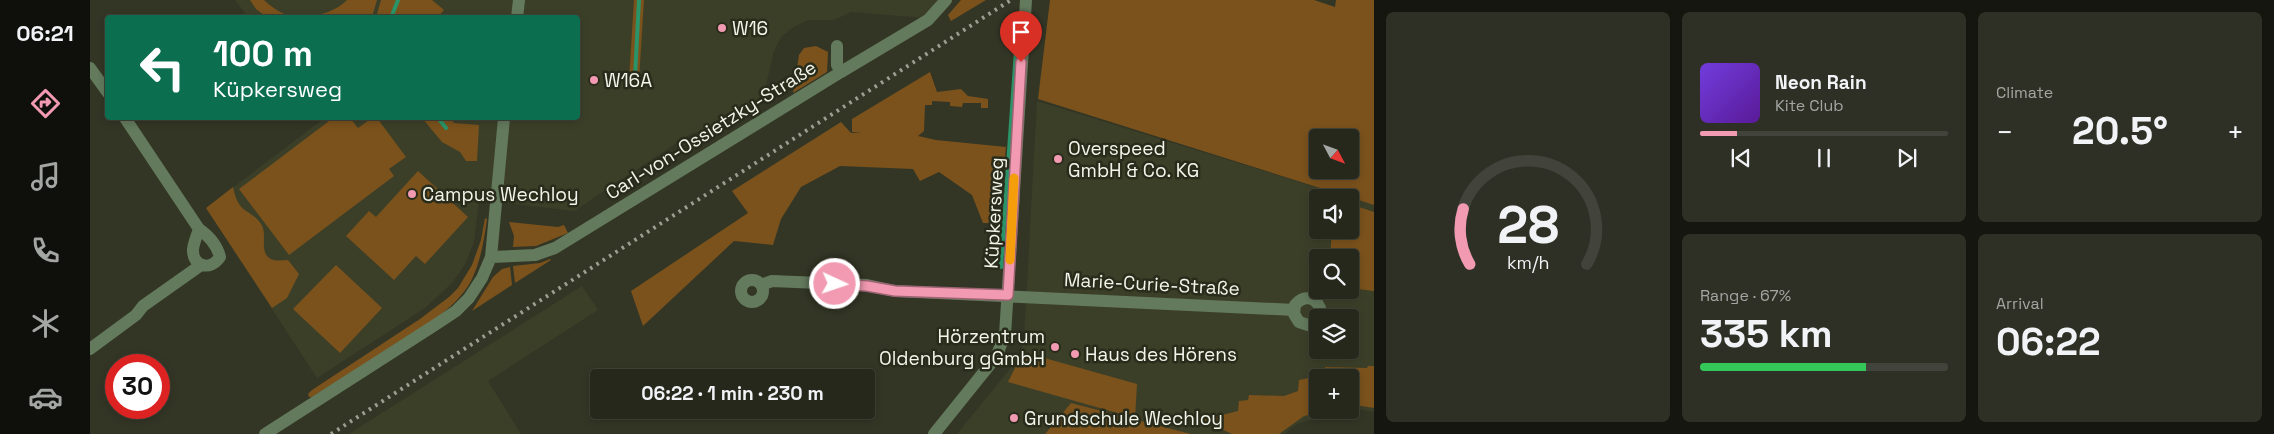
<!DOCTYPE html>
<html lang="en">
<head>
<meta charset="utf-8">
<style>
  body { margin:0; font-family:"Space Grotesk",sans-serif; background:#2e3025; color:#f1f3f6; height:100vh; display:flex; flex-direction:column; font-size:19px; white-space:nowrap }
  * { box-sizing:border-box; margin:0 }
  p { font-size:16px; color:#a4a6a3 }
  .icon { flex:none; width:28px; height:28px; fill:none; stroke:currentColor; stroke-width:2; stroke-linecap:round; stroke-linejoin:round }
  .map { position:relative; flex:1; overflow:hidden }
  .details { display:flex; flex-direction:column; gap:12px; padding:12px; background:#15160f; width:900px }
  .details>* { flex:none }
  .hud { position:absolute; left:15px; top:15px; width:475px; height:105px; border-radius:5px; box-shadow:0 2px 8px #0003,0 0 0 1px #42443b; background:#0b6e4f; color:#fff; overflow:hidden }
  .needle { width:32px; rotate:131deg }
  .tools { position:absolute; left:1219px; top:129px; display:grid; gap:10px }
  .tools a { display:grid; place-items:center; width:50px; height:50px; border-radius:5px; background:#26281c; box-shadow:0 2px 8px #0003,0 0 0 1px #42443b; font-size:25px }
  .speed { position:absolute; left:15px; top:354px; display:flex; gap:10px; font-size:25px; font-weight:700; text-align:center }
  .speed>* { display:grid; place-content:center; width:65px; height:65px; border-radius:50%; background:#26281c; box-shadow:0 2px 8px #0003,0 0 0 1px #42443b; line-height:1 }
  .speed .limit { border:8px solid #d22; background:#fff; color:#111 }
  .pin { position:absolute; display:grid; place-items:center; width:42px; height:42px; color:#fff; margin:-51px -21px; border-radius:50% 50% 50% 0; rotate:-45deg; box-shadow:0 0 5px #0007 }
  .pin .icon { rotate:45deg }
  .me { position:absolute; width:55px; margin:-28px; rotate:93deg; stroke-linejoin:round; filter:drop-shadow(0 0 4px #0008) }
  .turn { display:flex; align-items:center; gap:18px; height:105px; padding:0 25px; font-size:22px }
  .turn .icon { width:65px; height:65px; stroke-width:2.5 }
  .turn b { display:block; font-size:35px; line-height:42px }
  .big { font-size:38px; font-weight:600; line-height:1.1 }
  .details .card { flex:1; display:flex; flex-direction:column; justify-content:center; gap:8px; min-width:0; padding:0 18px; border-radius:8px; background:#2e3025 }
  .details .dial { align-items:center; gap:0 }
  .dial svg { height:130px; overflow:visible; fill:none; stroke:#42443b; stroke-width:7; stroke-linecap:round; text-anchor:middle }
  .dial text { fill:#f1f3f6; stroke:none }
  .song { display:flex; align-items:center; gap:15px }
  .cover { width:60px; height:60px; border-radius:8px; background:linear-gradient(135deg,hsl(260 70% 55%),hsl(270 70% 35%)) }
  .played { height:5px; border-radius:2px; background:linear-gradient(90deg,#f19ab1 15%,#42443b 15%) }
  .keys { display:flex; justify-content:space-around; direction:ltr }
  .heat { display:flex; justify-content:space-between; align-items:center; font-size:28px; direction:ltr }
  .charge { height:8px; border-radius:4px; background:linear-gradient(90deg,#34c759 67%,#42443b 0) }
  .details .tiles { flex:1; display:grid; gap:12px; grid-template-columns:repeat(3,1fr) }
  .card:first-child { grid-row:span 2 }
  .trip { position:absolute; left:500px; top:369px; width:285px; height:50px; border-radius:5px; background:#26281c; box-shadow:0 2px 8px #0003,0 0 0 1px #42443b; font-weight:600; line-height:50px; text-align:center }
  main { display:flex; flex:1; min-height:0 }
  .dock { display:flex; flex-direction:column; width:90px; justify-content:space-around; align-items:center; background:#0f100b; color:#a4a6a3 }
  .dock .icon { width:35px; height:35px }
  .dock .selected { color:#f19ab1 }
  .dock b { font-size:22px; color:#f1f3f6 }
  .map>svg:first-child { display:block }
</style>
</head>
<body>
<main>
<nav class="dock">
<b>06:21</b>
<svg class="icon selected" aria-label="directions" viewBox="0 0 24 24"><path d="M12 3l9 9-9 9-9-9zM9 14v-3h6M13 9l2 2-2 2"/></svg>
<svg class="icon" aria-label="music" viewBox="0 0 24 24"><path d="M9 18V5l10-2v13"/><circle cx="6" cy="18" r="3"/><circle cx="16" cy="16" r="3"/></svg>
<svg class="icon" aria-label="phone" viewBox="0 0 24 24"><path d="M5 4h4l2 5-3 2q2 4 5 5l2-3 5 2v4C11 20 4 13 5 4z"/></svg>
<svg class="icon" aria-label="climate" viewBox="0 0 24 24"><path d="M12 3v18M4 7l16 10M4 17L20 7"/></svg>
<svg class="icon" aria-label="car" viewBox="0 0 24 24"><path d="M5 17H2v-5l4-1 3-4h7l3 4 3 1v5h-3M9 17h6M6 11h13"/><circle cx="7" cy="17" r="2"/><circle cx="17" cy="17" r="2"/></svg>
</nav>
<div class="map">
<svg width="1284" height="434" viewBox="0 0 1284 434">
  <rect width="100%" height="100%" fill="#333625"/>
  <path fill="#3c3f28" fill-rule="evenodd" d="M145,0H850L836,18L761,12L744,20H718L704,27L692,36L684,51L675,89L664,105L623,127L600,134L484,211L389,200L384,242L376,263L362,283L335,308L227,378L116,208L232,120L231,118H488V18L158,17Z
    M947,101L1258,197L1228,198V230H1260V198L1284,205V412L1266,409L1208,423L1194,434H1101L981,403L955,434H867L928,359L934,340ZM1228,258H1260V290H1228ZM1228,318H1260V350H1228ZM1228,378H1260V410H1228Z
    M492,286L508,310L398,381L431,434H259Z"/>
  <path fill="#7b521c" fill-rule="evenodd" d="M160,0H174C180,6 189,12 197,15C215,20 244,14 257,0H287L282,17L178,18L166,9Z
    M291,0H342L354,10L348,17H286Z
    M544,0H554L549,80H539Z
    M871,0H896L861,21L858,15Z
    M960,0H1224L1245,7L1246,0H1284V205L948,99ZM1228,138H1260V170H1228Z
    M726,46L738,52L737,72L703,93L709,55L714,48Z
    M840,72L847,92L871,89L878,96L898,99V108H891V103H873L872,107L860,106V102L842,101V105H835L834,131L828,136L846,140L916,147L914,168L903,167L900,223H893L882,195L849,172L830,181L823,169L750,166L711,187L691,219L683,245L644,241L553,326L541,291L658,213L642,191L751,122L761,133H772L762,132V119Z
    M243,118H260L268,128L282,118H287L316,157L299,169L304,176L199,255L149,189Z
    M332,118H360L364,123L389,125L387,161H376L370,152L352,142Z
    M328,171L378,217L335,264L326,256L304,280L256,236L279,211L286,217Z
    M143,187C149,216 159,207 171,224C178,234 169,250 179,258C185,262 192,260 198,260L209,274L197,298L182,308L116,208Z
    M1260,204L1284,212V291L1260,288V258L1240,257L1242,230H1260Z
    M395,218L397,219C394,240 391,261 381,281C364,312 328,329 299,348C274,364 248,381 222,397H219L218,394L222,390L330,319L359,297L368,288L382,265L391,240Z
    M419,222L468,227L474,225L478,233L446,246L423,247L424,236Z
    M460,259L461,260L425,283L423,266L450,263Z
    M246,265L292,308L250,353L203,309Z
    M420,267L422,285L382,311L403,277L412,269Z
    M933,352L1047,384L1045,418L918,382Z
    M1278,366H1284V408L1265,405L1260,406V378H1228V410H1242L1214,416L1189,434H1142L1112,420L1148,411L1149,401L1158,400L1159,395L1194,396L1208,391L1209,380L1234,375L1235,367L1277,368Z
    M981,403L1101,434H955Z"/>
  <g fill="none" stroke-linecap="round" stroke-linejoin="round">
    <path stroke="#2a9468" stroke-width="4" d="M301,18L308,0
      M545,77L549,0
      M348,118L356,128
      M911,267L928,21"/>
    <path stroke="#637a5d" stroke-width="12" d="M427,18L429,0
      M0,68L18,93
      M751,72L838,20L856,0
      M35,118L109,229C119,236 127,245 130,257C120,272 102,266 103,249C104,242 107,235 109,229
      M401,257L445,255L465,248L751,72L747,65V46
      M651 291a11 11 0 1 1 22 0a11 11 0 1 1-22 0Z
      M671,285L682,281L777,285L805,291L1204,310
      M1228,320L1218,325L1209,322L1204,314L1205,305C1213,295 1225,296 1230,308L1229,318
      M0,349L46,315L53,306L111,265
      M175,434L345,325L366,311L379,298L392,278L401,257L414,118
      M844,434L906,357L915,335L936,0"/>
    <path stroke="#9c9f91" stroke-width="4" stroke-dasharray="2.5 5" stroke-linecap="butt" d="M241,434L921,0"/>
  </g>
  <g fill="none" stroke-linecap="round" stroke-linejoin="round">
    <defs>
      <path id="route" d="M745,284L777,286L805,291L918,295L931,62"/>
    </defs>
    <use href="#route" stroke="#9d6473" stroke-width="12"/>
    <use href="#route" stroke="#f19ab1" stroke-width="9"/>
    <path stroke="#f59e0b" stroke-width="9" d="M920,260L924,178"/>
  </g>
  <g fill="#f19ab1" stroke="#292c1b" stroke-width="2">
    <circle cx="632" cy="28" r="5"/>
    <circle cx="504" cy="80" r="5"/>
    <circle cx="968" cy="159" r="5"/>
    <circle cx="322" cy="194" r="5"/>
    <circle cx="965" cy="347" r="5"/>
    <circle cx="985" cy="354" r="5"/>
    <circle cx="924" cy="418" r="5"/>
  </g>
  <g text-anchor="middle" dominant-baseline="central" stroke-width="5" stroke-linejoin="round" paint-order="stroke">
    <g font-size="19" fill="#f3f5ea" stroke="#292c1b" text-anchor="start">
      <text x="642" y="28">W16</text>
      <text x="514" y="80">W16A</text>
      <text x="978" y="148">Overspeed<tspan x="978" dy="22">GmbH &amp; Co. KG</tspan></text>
      <text x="332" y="194">Campus Wechloy</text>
      <text x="955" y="336" text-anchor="end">Hörzentrum<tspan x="955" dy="22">Oldenburg gGmbH</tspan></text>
      <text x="995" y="354">Haus des Hörens</text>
      <text x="934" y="418">Grundschule Wechloy</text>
    </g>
    <g font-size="19" fill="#f3f5ea" stroke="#292c1b">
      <text transform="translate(621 130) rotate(-32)">Carl-von-Ossietzky-Straße</text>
      <text transform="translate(904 213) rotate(-87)">Küpkersweg</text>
      <text transform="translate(1062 284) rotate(3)">Marie-Curie-Straße</text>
    </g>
  </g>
</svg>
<div class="tools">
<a><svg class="needle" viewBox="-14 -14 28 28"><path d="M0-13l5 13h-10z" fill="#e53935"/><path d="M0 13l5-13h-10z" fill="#a4a6a3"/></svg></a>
<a><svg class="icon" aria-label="sound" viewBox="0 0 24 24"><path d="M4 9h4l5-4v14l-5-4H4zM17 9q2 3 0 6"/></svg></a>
<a><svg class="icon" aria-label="search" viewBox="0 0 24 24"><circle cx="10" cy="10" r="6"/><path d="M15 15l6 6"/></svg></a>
<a><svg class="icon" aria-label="layers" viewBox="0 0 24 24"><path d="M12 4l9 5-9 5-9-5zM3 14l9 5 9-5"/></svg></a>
<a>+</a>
</div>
<div class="speed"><div class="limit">30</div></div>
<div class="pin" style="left:931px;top:62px;background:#d93025"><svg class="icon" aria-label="arrive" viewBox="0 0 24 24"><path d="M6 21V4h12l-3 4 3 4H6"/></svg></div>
<svg class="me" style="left:745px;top:284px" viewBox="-20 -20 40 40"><circle r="17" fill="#f19ab1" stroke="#fff" stroke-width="3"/><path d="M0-11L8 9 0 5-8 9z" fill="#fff"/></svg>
<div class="trip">06:22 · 1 min · 230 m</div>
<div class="hud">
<div class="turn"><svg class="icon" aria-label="left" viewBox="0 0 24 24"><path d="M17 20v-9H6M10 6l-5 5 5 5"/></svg><div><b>100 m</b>Küpkersweg</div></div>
</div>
</div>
<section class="details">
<div class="tiles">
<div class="card dial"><svg viewBox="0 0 100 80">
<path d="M14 69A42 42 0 1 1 86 69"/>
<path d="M14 69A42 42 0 0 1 10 35" stroke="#f19ab1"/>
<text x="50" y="56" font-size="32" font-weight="700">28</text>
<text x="50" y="72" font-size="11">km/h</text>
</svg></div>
<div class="card">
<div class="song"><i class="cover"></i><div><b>Neon Rain</b><p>Kite Club</p></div></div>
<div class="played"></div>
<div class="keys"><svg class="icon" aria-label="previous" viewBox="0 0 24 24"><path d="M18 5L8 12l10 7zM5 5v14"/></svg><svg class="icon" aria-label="pause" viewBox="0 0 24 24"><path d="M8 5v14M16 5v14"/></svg><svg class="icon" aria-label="next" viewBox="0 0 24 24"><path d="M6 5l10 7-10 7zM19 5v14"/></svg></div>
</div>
<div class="card"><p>Climate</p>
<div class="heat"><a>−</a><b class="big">20.5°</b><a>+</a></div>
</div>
<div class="card"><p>Range · 67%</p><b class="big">335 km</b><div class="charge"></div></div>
<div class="card"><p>Arrival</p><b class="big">06:22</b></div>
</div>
</section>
</main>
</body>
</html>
